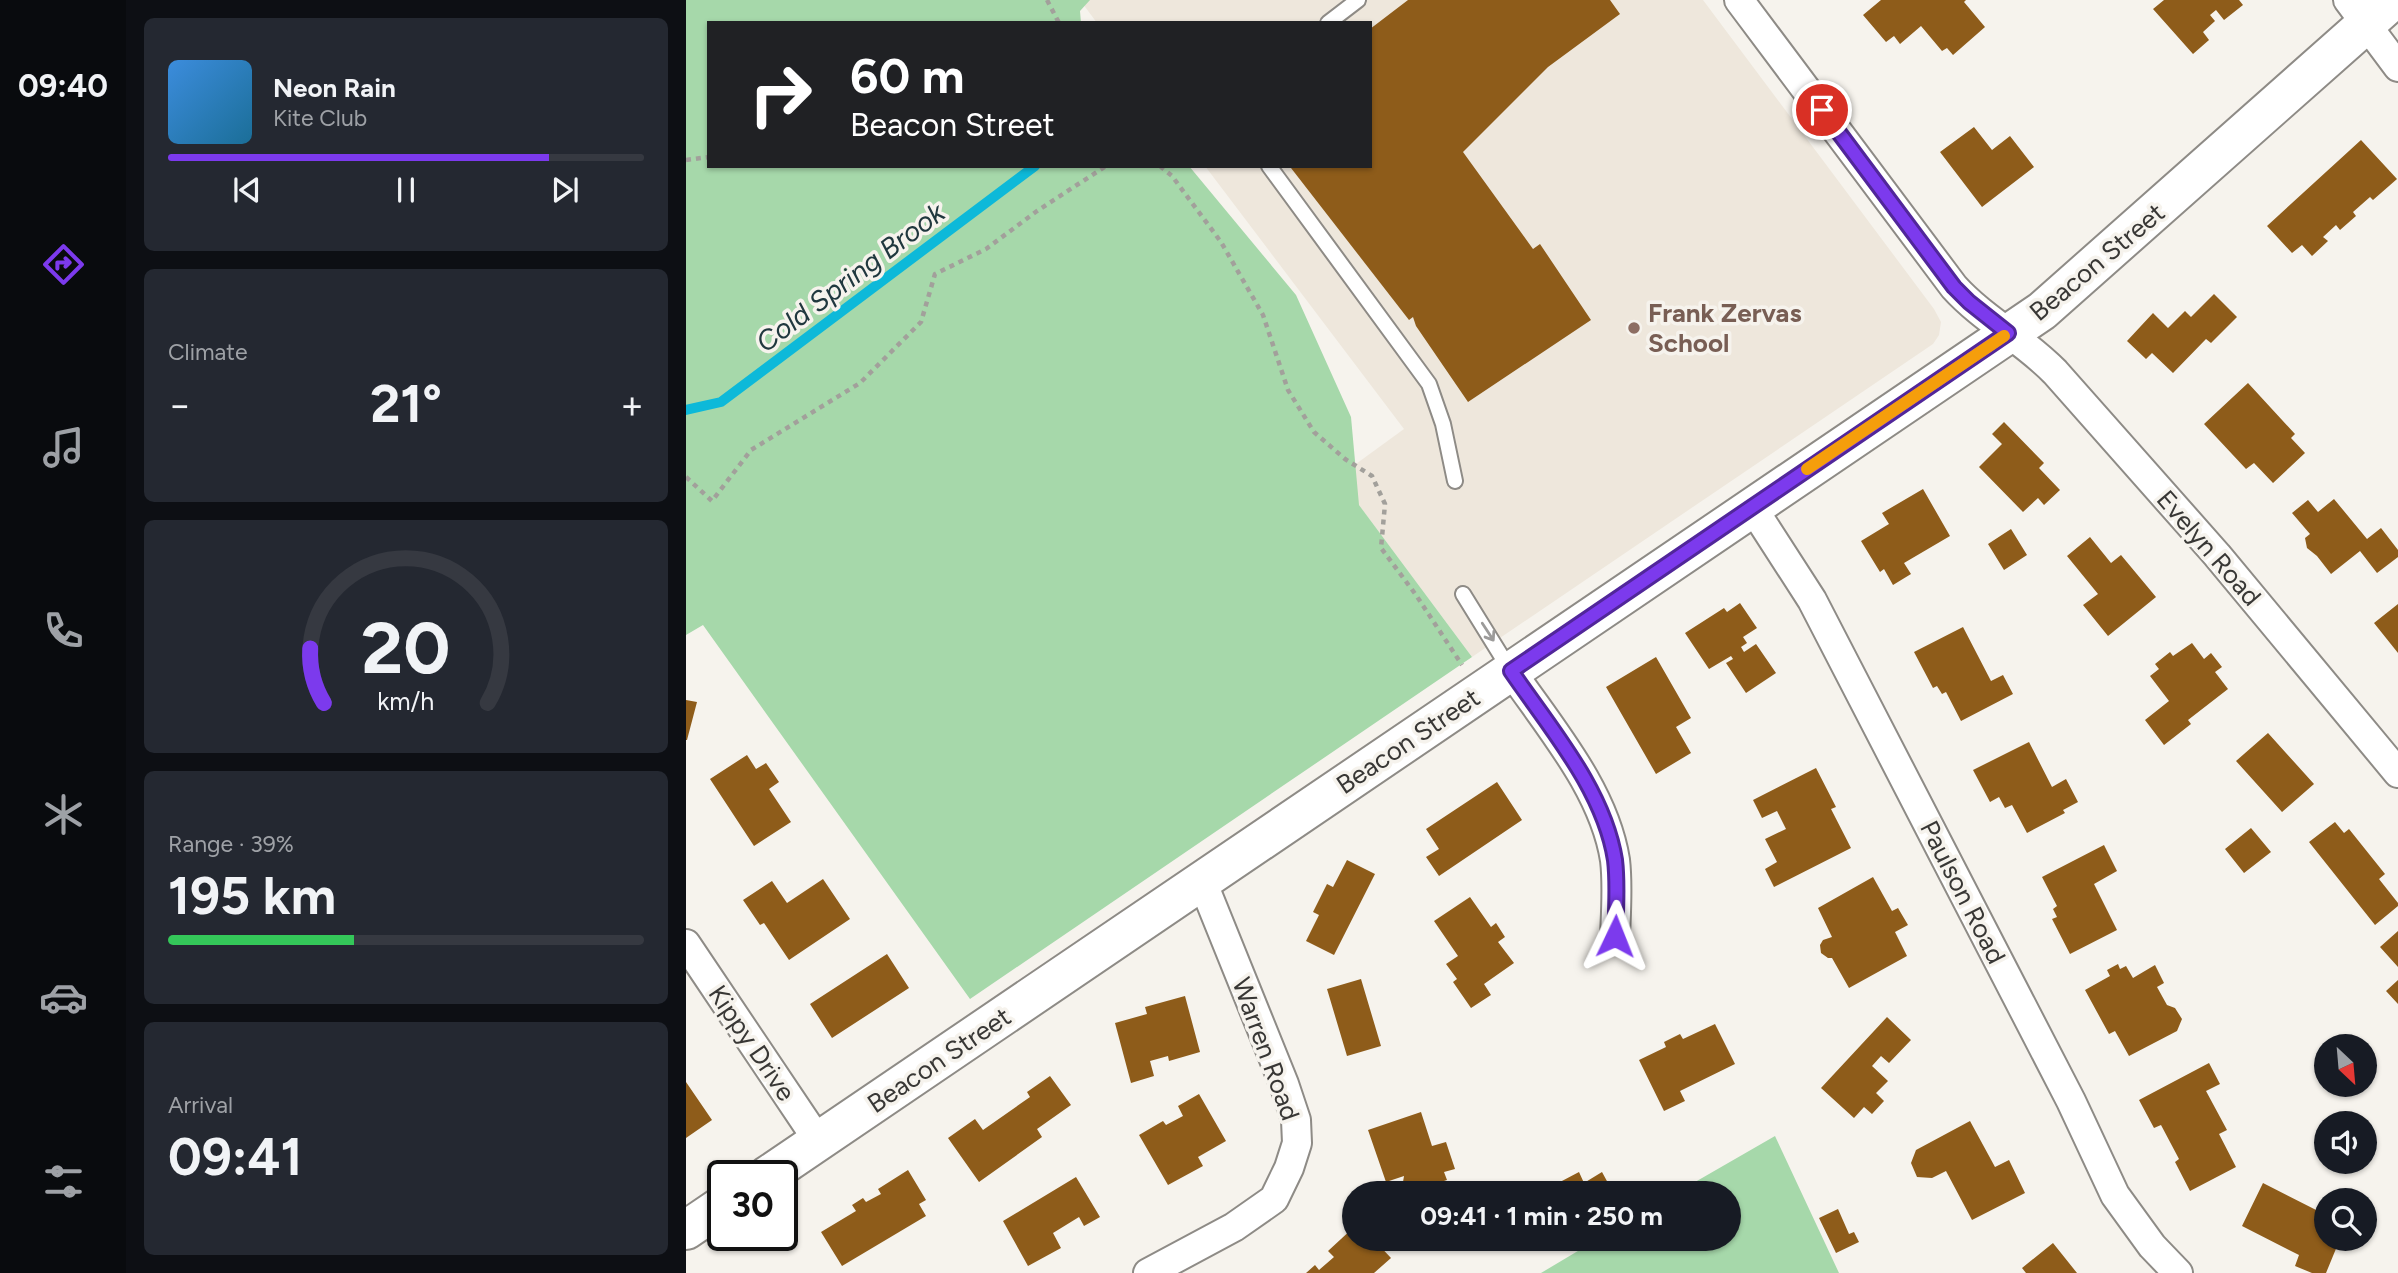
<!DOCTYPE html>
<html lang="en">
<head>
<meta charset="utf-8">
<style>
  body { margin:0; font-family:Figtree,sans-serif; background:#242831; color:#f1f3f6; height:100vh; display:flex; flex-direction:column; font-size:26px; white-space:nowrap }
  * { box-sizing:border-box; margin:0 }
  p { font-size:23px; color:#9ea1a6 }
  .icon { flex:none; width:38px; height:38px; fill:none; stroke:currentColor; stroke-width:2; stroke-linecap:round; stroke-linejoin:round }
  .map { position:relative; flex:1; overflow:hidden }
  .sheet { display:flex; flex-direction:column; gap:18px; padding:18px; background:#0d0f14; width:560px }
  .sheet>* { flex:none }
  .guide { position:absolute; left:21px; top:21px; width:665px; height:147px; border-radius:0px; box-shadow:0 2px 5px #0004; background:#202124; color:#fff; overflow:hidden }
  .needle { width:46px; rotate:154deg }
  .controls { position:absolute; left:1628px; top:1034px; display:grid; gap:14px }
  .controls a { display:grid; place-items:center; width:63px; height:63px; border-radius:50%; background:#171b24; box-shadow:0 2px 5px #0004; font-size:35px }
  .speed { position:absolute; left:21px; top:1160px; display:flex; gap:14px; font-size:35px; font-weight:700; text-align:center }
  .speed>* { display:grid; place-content:center; width:91px; height:91px; border-radius:50%; background:#171b24; box-shadow:0 2px 5px #0004; line-height:1 }
  .speed .limit { border:4px solid #111; border-radius:10px; background:#fff; color:#111 }
  .pin { position:absolute; display:grid; place-items:center; width:60px; height:60px; color:#fff; margin:-30px; border:4px solid #fff; border-radius:50%; box-shadow:0 2px 7px #0007 }
  .me { position:absolute; width:77px; margin:-38px; rotate:2deg; stroke-linejoin:round; filter:drop-shadow(0 0 5px #0008) }
  .turn { display:flex; align-items:center; gap:24px; height:147px; padding:0 28px; font-size:32px }
  .turn .icon { width:91px; height:91px; stroke-width:2.5 }
  .turn b { display:block; font-size:49px; line-height:60px }
  .big { font-size:52px; font-weight:700; line-height:1.1 }
  .sheet .widget { flex:1; display:flex; flex-direction:column; justify-content:center; gap:10px; min-width:0; padding:0 24px; border-radius:10px; background:#242831 }
  .sheet .dial { align-items:center; gap:0 }
  .dial svg { height:182px; overflow:visible; fill:none; stroke:#363941; stroke-width:7; stroke-linecap:round; text-anchor:middle }
  .dial text { fill:#f1f3f6; stroke:none }
  .song { display:flex; align-items:center; gap:21px }
  .cover { width:84px; height:84px; border-radius:10px; background:linear-gradient(135deg,hsl(210 70% 55%),hsl(200 70% 35%)) }
  .played { height:7px; border-radius:4px; background:linear-gradient(90deg,#7c3aed 80%,#363941 80%) }
  .keys { display:flex; justify-content:space-around; direction:ltr }
  .heat { display:flex; justify-content:space-between; align-items:center; font-size:38px; direction:ltr }
  .charge { height:10px; border-radius:5px; background:linear-gradient(90deg,#34c759 39%,#363941 0) }
  .trip { position:absolute; left:656px; top:1181px; width:399px; height:70px; border-radius:35px; background:#171b24; box-shadow:0 2px 5px #0004; font-weight:700; line-height:70px; text-align:center }
  main { display:flex; flex:1; min-height:0 }
  .tab-bar { display:flex; flex-direction:column; width:126px; justify-content:space-around; align-items:center; background:#090b0e; color:#9ea1a6 }
  .tab-bar .icon { width:49px; height:49px }
  .tab-bar .active { color:#7c3aed }
  .tab-bar b { font-size:32px; color:#f1f3f6 }
  .map>svg:first-child { display:block }
</style>
</head>
<body>
<main>
<nav class="tab-bar">
<b>09:40</b>
<svg class="icon active" aria-label="directions" viewBox="0 0 24 24"><path d="M12 3l9 9-9 9-9-9zM9 14v-3h6M13 9l2 2-2 2"/></svg>
<svg class="icon" aria-label="music" viewBox="0 0 24 24"><path d="M9 18V5l10-2v13"/><circle cx="6" cy="18" r="3"/><circle cx="16" cy="16" r="3"/></svg>
<svg class="icon" aria-label="phone" viewBox="0 0 24 24"><path d="M5 4h4l2 5-3 2q2 4 5 5l2-3 5 2v4C11 20 4 13 5 4z"/></svg>
<svg class="icon" aria-label="climate" viewBox="0 0 24 24"><path d="M12 3v18M4 7l16 10M4 17L20 7"/></svg>
<svg class="icon" aria-label="car" viewBox="0 0 24 24"><path d="M5 17H2v-5l4-1 3-4h7l3 4 3 1v5h-3M9 17h6M6 11h13"/><circle cx="7" cy="17" r="2"/><circle cx="17" cy="17" r="2"/></svg>
<svg class="icon" aria-label="filters" viewBox="0 0 24 24"><path d="M4 7h16M4 17h16"/><circle cx="9" cy="7" r="2"/><circle cx="15" cy="17" r="2"/></svg>
</nav>
<section class="sheet">
<div class="widget">
<div class="song"><i class="cover"></i><div><b>Neon Rain</b><p>Kite Club</p></div></div>
<div class="played"></div>
<div class="keys"><svg class="icon" aria-label="previous" viewBox="0 0 24 24"><path d="M18 5L8 12l10 7zM5 5v14"/></svg><svg class="icon" aria-label="pause" viewBox="0 0 24 24"><path d="M8 5v14M16 5v14"/></svg><svg class="icon" aria-label="next" viewBox="0 0 24 24"><path d="M6 5l10 7-10 7zM19 5v14"/></svg></div>
</div>
<div class="widget"><p>Climate</p>
<div class="heat"><a>−</a><b class="big">21°</b><a>+</a></div>
</div>
<div class="widget dial"><svg viewBox="0 0 100 80">
<path d="M14 69A42 42 0 1 1 86 69"/>
<path d="M14 69A42 42 0 0 1 8 45" stroke="#7c3aed"/>
<text x="50" y="56" font-size="32" font-weight="700">20</text>
<text x="50" y="72" font-size="11">km/h</text>
</svg></div>
<div class="widget"><p>Range · 39%</p><b class="big">195 km</b><div class="charge"></div></div>
<div class="widget"><p>Arrival</p><b class="big">09:41</b></div>
</section>
<div class="map">
<svg width="1712" height="1273" viewBox="0 0 1712 1273">
  <rect width="100%" height="100%" fill="#f6f3ed"/>
  <path fill="#eee7dc" d="M394,0H1017L1248,309L1255,322L1253,335L1247,344L786,657L652,477L718,429L519,166H684V23H411Z"/>
  <path fill="#a6d8aa" d="M0,0H404L394,11L395,23H23V166H503L610,295L665,417L673,505L786,657L284,999L17,625L0,635Z
    M1089,1136L1153,1273H855L912,1239H1043V1194L990,1193Z"/>
  <g fill="none" stroke-linecap="round" stroke-linejoin="round">
    <path stroke="#0db9d9" stroke-width="10" d="M0,410L35,402L349,166"/>
  </g>
  <path fill="#8e5c1a" d="M722,0H924L934,14L862,67L777,152L847,249L854,244L905,320L782,402L730,326L727,317L723,320L605,168L608,166H684V29Z
    M1195,0H1280L1278,2L1299,27L1267,55L1261,48L1256,51L1235,26L1214,44L1208,36L1200,42L1177,15Z
    M1478,0H1553L1557,5L1538,20L1530,10L1524,15L1529,21L1517,32L1523,40L1507,54L1467,9Z
    M1288,127L1306,150L1324,136L1348,167L1296,207L1254,152Z
    M1675,140L1711,179L1687,200L1684,197L1667,212L1670,216L1654,230L1650,225L1637,237L1642,241L1626,256L1616,245L1606,253L1581,226Z
    M1528,294L1551,317L1525,343L1520,339L1487,373L1466,353L1460,359L1441,341L1467,313L1482,328L1499,311L1505,317Z
    M1562,383L1609,434L1605,438L1619,453L1587,483L1568,463L1560,469L1518,424Z
    M1318,422L1358,463L1353,468L1374,490L1358,505L1352,498L1337,512L1293,467L1316,444L1306,434Z
    M1237,489L1264,536L1218,563L1225,574L1207,585L1198,569L1194,572L1175,541L1203,524L1196,513Z
    M1648,499L1681,539L1695,528L1712,550V557L1691,573L1674,551L1645,574L1631,556L1621,548L1619,538L1624,534L1606,513L1622,500L1632,512Z
    M1325,529L1341,555L1318,570L1302,544Z
    M1404,537L1425,563L1435,555L1470,597L1422,636L1397,605L1412,594L1381,556Z
    M1054,603L1071,628L1057,637L1061,643L1055,647L1058,652L1070,644L1090,673L1060,693L1040,663L1047,659L1045,656L1023,669L999,633L1038,608L1041,612Z
    M1712,604V653L1688,623Z
    M1277,627L1305,681L1317,675L1327,694L1275,721L1260,692L1256,694L1251,686L1247,688L1228,652Z
    M1506,643L1518,659L1525,653L1536,667L1529,672L1542,689L1502,720L1505,724L1478,745L1459,720L1483,701L1464,676L1473,669L1469,664L1484,652L1487,656Z
    M970,657L1005,718L990,727L1005,753L970,774L920,687Z
    M0,700L11,702L1,740H0Z
    M1582,733L1628,784L1596,812L1550,761Z
    M1343,742L1366,787L1380,779L1392,802L1377,810L1379,813L1341,833L1326,805L1319,808L1313,797L1304,802L1287,770Z
    M61,755L70,769L80,763L93,782L83,789L105,822L68,846L24,779Z
    M1130,768L1150,807L1145,809L1165,848L1088,887L1079,869L1091,862L1079,839L1100,829L1091,811L1076,818L1067,800Z
    M811,782L836,820L753,876L740,857L753,849L740,829Z
    M1649,822L1658,833L1663,829L1699,874L1693,879L1712,903V906L1689,925L1623,842Z
    M1565,828L1585,852L1558,873L1539,849Z
    M1418,845L1431,871L1408,884L1431,930L1384,954L1366,919L1371,917L1367,909L1371,906L1356,877Z
    M661,860L689,874L648,955L620,941L633,915L627,912L641,884L647,887Z
    M1187,877L1206,911L1212,908L1222,925L1209,932L1221,956L1163,988L1146,958H1142L1135,953L1134,945L1137,940L1146,937L1132,908Z
    M137,879L164,919L103,960L78,923L74,925L57,900L86,881L101,903Z
    M784,897L805,927L810,923L819,937L812,942L828,963L798,984L805,995L785,1008L767,982L771,979L760,964L772,956L748,921Z
    M1712,931V967L1694,947Z
    M201,954L223,988L146,1038L124,1004Z
    M1432,964L1434,969L1440,966L1447,978L1469,965L1478,983L1471,987L1481,1005L1489,1008L1496,1019L1491,1031L1443,1056L1429,1031L1423,1034L1399,990L1424,976L1421,970Z
    M675,979L695,1046L661,1056L641,989Z
    M1712,980V1004L1700,991Z
    M499,996L514,1052L483,1061L482,1056L464,1061L468,1076L445,1083L429,1023L461,1014L459,1007Z
    M1201,1017L1225,1040L1203,1063L1195,1056L1186,1066L1202,1081L1190,1093L1198,1101L1186,1114L1178,1107L1168,1118L1135,1088Z
    M1029,1024L1049,1064L994,1091L999,1101L978,1111L953,1060L980,1047L978,1042L994,1034L997,1039Z
    M1523,1063L1534,1084L1520,1091L1541,1130L1533,1134L1550,1167L1504,1191L1489,1162L1493,1159L1475,1125L1468,1128L1453,1100Z
    M364,1076L385,1105L351,1129L356,1137L293,1182L262,1138L289,1119L297,1130L344,1097L341,1092Z
    M0,1082L26,1120L0,1138Z
    M513,1094L540,1141L512,1157L517,1166L482,1185L453,1135L477,1121L480,1125L497,1116L492,1106Z
    M735,1112L746,1146L760,1142L769,1169L758,1172L761,1180L749,1184L748,1194H715L718,1176L700,1182L682,1130Z
    M1284,1121L1309,1167L1323,1160L1339,1193L1286,1220L1260,1171L1246,1178L1231,1177L1225,1163L1230,1150Z
    M222,1170L240,1200L233,1204L240,1216L156,1266L135,1232L170,1211L166,1205L177,1198L180,1202L195,1194L192,1189Z
    M893,1172L898,1183L916,1172L928,1194H881L874,1182Z
    M390,1177L414,1217L398,1226L393,1217L367,1233L375,1248L342,1266L317,1221Z
    M1577,1183L1640,1215V1239H1654L1640,1273H1626L1609,1266L1613,1255L1556,1226Z
    M1152,1209L1163,1234L1168,1232L1173,1242L1150,1253L1133,1218Z
    M668,1227V1239H687L705,1258L688,1273H620L629,1265L633,1270L648,1257L642,1251Z
    M880,1239H896L883,1246Z
    M1367,1243L1391,1273H1340L1336,1268Z"/>
  <g fill="none" stroke-linecap="round" stroke-linejoin="round">
    <defs>
      <path id="lane" d="M642,23L672,0
        M583,166L743,384L757,424L769,481
        M777,594L824,670"/>
      <path id="street" d="M1053,0L1268,287C1298,320 1338,340 1369,372L1531,555L1712,773
        M1662,0L1712,67
        M1066,507L1126,600L1385,1101L1429,1195L1466,1246L1492,1273
        M825,671C864,728 918,790 929,860C932,885 930,911 929,936
        M0,944L133,1142
        M462,1273L548,1227L588,1199L603,1168L611,1143L610,1120L598,1084L516,881"/>
      <path id="secondary" d="M81,1176L1356,311L1707,0
        M0,1230L37,1205"/>
    </defs>
    <use href="#lane" stroke="#8e8b86" stroke-width="18"/>
    <use href="#street" stroke="#8e8b86" stroke-width="32"/>
    <use href="#secondary" stroke="#8e8b86" stroke-width="42"/>
    <path stroke="#a2a09b" stroke-width="4.5" stroke-dasharray="5 5" stroke-linecap="butt" d="M361,0L373,23
      M0,160L23,157
      M474,166L486,176L535,242L577,315L602,390L628,432L659,459L686,476L699,504L695,548L730,595L776,665
      M0,477L26,501L65,450L174,383L235,322L249,274L300,249L351,211L420,166"/>
    <use href="#lane" stroke="#fff" stroke-width="14"/>
    <use href="#street" stroke="#fff" stroke-width="28"/>
    <use href="#secondary" stroke="#fff" stroke-width="38"/>
  </g>
  <defs><path id="oneway-shaft" d="M-6 0H5M1.5-3L5.5 0L1.5 3" fill="none" stroke-width="1.6" stroke-linecap="round" stroke-linejoin="round" transform="scale(1.75)"/></defs>
  <use stroke="#9c9b9a" href="#oneway-shaft" transform="translate(802 632) rotate(57)"/>
  <g fill="none" stroke-linecap="round" stroke-linejoin="round">
    <defs>
      <path id="route" d="M929,936C930,911 932,885 929,860C918,790 864,728 825,671L1322,333L1283,302L1268,287L1136,110"/>
    </defs>
    <use href="#route" stroke="#51269a" stroke-width="18"/>
    <use href="#route" stroke="#7c3aed" stroke-width="12"/>
    <path stroke="#f59e0b" stroke-width="12" d="M1121,469L1318,336"/>
  </g>
  <circle fill="#8d6e63" stroke="#f6f3ed" stroke-width="2.5" cx="948" cy="328" r="7"/>
  <g text-anchor="middle" dominant-baseline="central" stroke-width="7" stroke-linejoin="round" paint-order="stroke">
    <g font-size="26" fill="#383735" stroke="#f6f3ed">
      <text transform="translate(1411 262) rotate(-40)">Beacon Street</text>
      <text transform="translate(1523 548) rotate(49)">Evelyn Road</text>
      <text transform="translate(722 741) rotate(-34)">Beacon Street</text>
      <text transform="translate(1277 892) rotate(63)">Paulson Road</text>
      <text transform="translate(66 1043) rotate(56)">Kippy Drive</text>
      <text transform="translate(580 1049) rotate(70)">Warren Road</text>
      <text transform="translate(253 1060) rotate(-34)">Beacon Street</text>
    </g>
    <g font-size="26" font-weight="bold" fill="#785e54" stroke="#f6f3ed" text-anchor="start">
      <text x="962" y="313">Frank Zervas<tspan x="962" dy="30">School</tspan></text>
    </g>
    <g font-size="28" font-style="italic" fill="#20383e" stroke="#f6f3ed">
      <text transform="translate(164 277) rotate(-37)">Cold Spring Brook</text>
    </g>
  </g>
</svg>
<div class="controls">
<a><svg class="needle" viewBox="-14 -14 28 28"><path d="M0-13l5 13h-10z" fill="#e53935"/><path d="M0 13l5-13h-10z" fill="#9ea1a6"/></svg></a>
<a><svg class="icon" aria-label="sound" viewBox="0 0 24 24"><path d="M4 9h4l5-4v14l-5-4H4zM17 9q2 3 0 6"/></svg></a>
<a><svg class="icon" aria-label="search" viewBox="0 0 24 24"><circle cx="10" cy="10" r="6"/><path d="M15 15l6 6"/></svg></a>
</div>
<div class="speed"><div class="limit">30</div></div>
<div class="pin" style="left:1136px;top:110px;background:#d93025"><svg class="icon" aria-label="arrive" viewBox="0 0 24 24"><path d="M6 21V4h12l-3 4 3 4H6"/></svg></div>
<svg class="me" style="left:929px;top:936px" viewBox="-20 -20 40 40"><path d="M0-17L14 15 0 8-14 15z" fill="#7c3aed" stroke="#fff" stroke-width="4"/></svg>
<div class="trip">09:41 · 1 min · 250 m</div>
<div class="guide">
<div class="turn"><svg class="icon" aria-label="right" viewBox="0 0 24 24"><path d="M7 20v-9h11M14 6l5 5-5 5"/></svg><div><b>60 m</b>Beacon Street</div></div>
</div>
</div>
</main>
</body>
</html>
